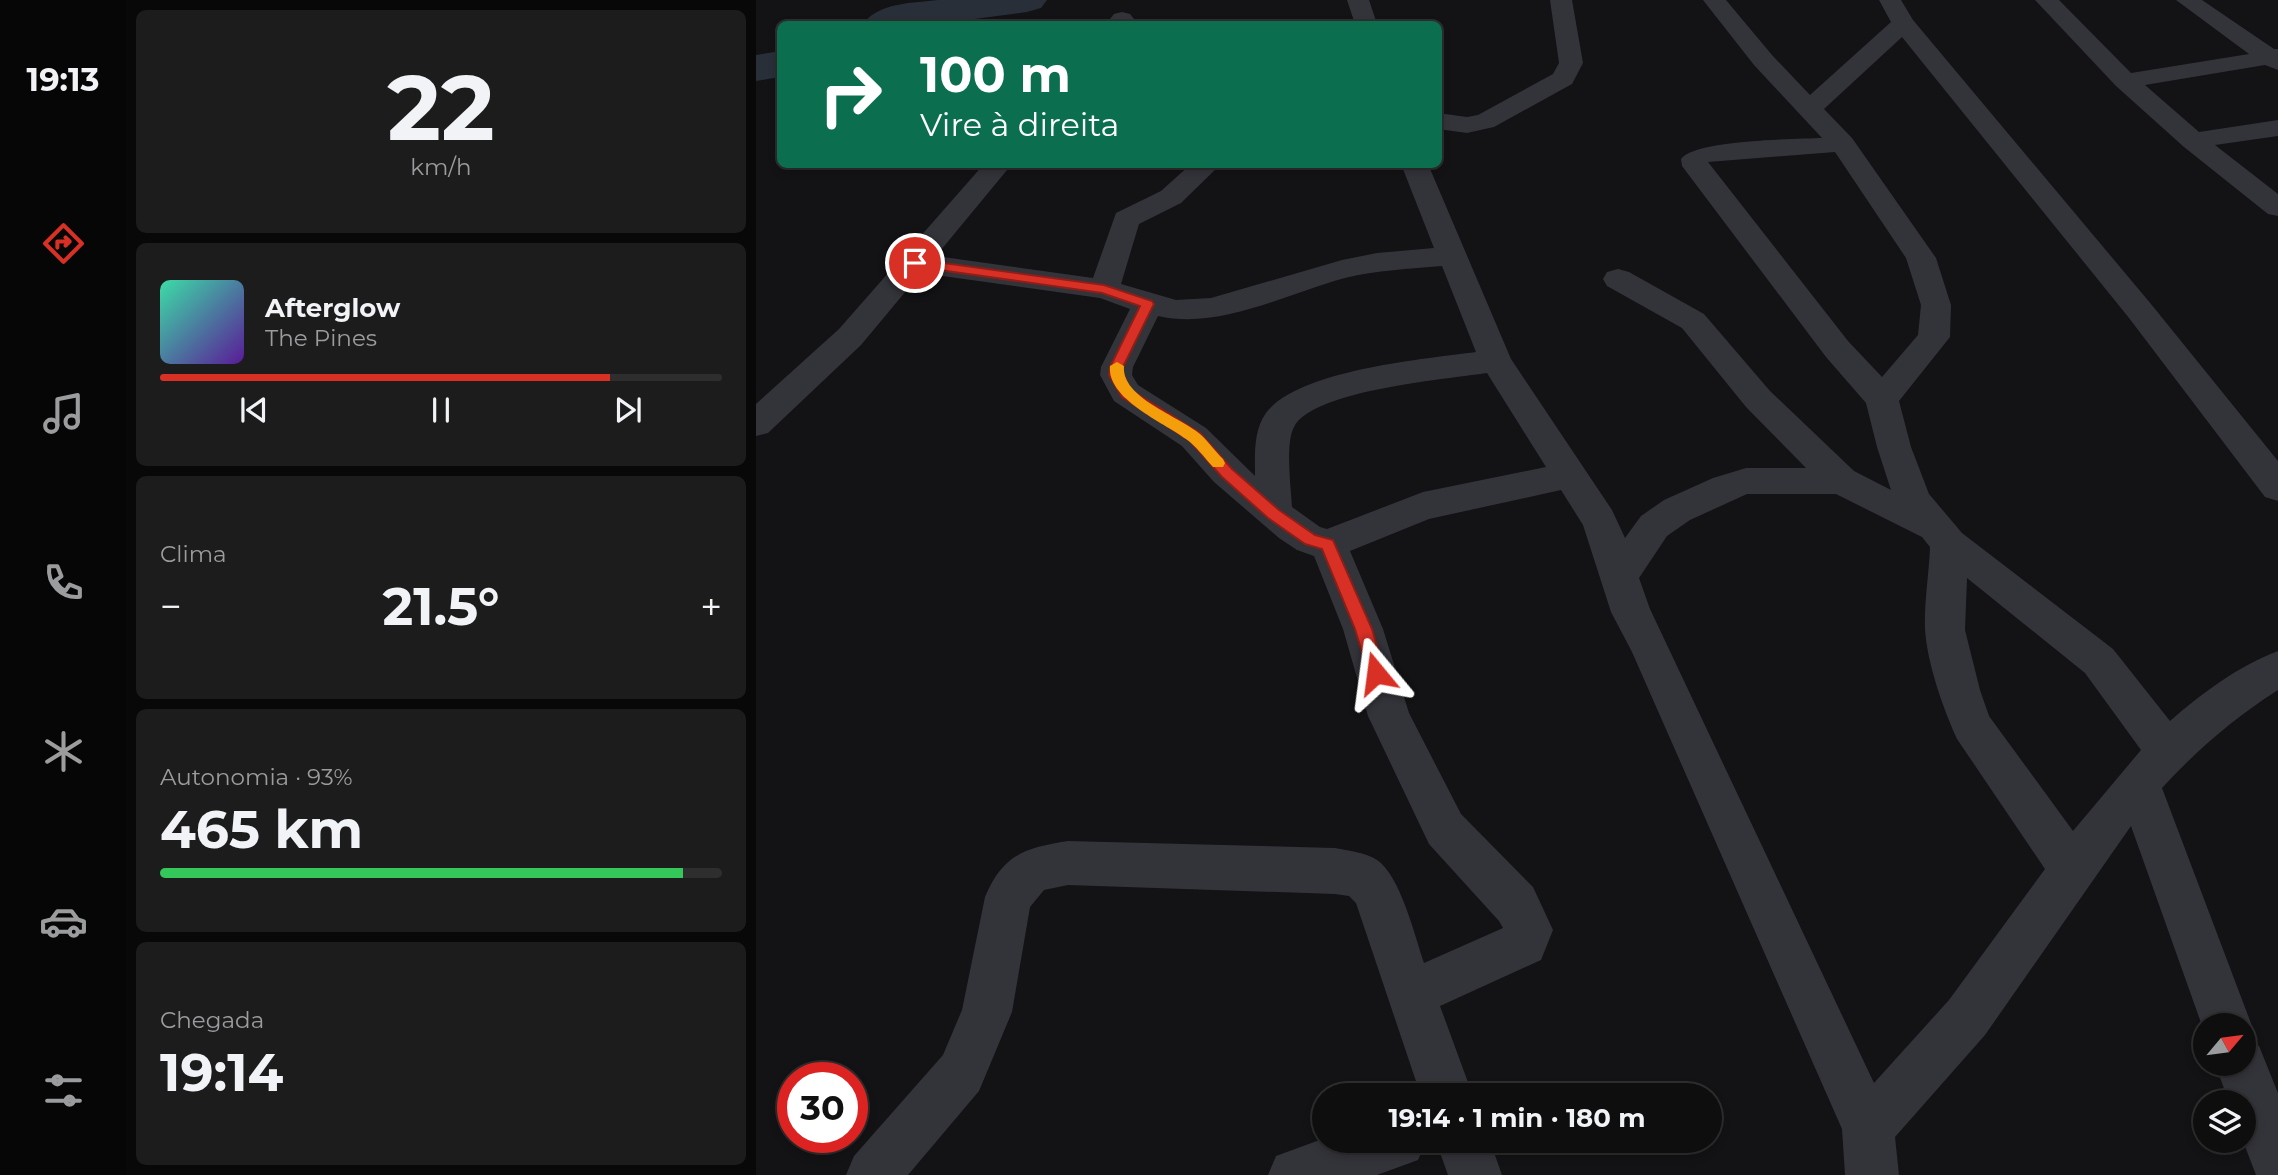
<!DOCTYPE html>
<html lang="pt">
<head>
<meta charset="utf-8">
<style>
  body { margin:0; font-family:Montserrat,sans-serif; background:#1c1c1d; color:#f1f3f6; height:100vh; display:flex; flex-direction:column; font-size:26px; white-space:nowrap }
  * { box-sizing:border-box; margin:0 }
  p { font-size:23px; color:#9b9c9e }
  .icon { flex:none; width:38px; height:38px; fill:none; stroke:currentColor; stroke-width:2; stroke-linecap:round; stroke-linejoin:round }
  .map { position:relative; flex:1; overflow:hidden }
  .sheet { display:flex; flex-direction:column; gap:10px; padding:10px; background:#080808; width:630px }
  .sheet>* { flex:none }
  .banner { position:absolute; left:21px; top:21px; width:665px; height:147px; border-radius:10px; box-shadow:0 4px 10px #0003,0 0 0 2px #2e2e2f; background:#0b6e4f; color:#fff; overflow:hidden }
  .needle { width:46px; rotate:61deg }
  .tools { position:absolute; left:1437px; top:1013px; display:grid; gap:14px }
  .tools a { display:grid; place-items:center; width:63px; height:63px; border-radius:50%; background:#0e0e0f; box-shadow:0 4px 10px #0003,0 0 0 2px #2e2e2f; font-size:35px }
  .speed { position:absolute; left:21px; top:1062px; display:flex; gap:14px; font-size:35px; font-weight:700; text-align:center }
  .speed>* { display:grid; place-content:center; width:91px; height:91px; border-radius:50%; background:#0e0e0f; box-shadow:0 4px 10px #0003,0 0 0 2px #2e2e2f; line-height:1 }
  .speed .limit { border:10px solid #d22; background:#fff; color:#111 }
  .pin { position:absolute; display:grid; place-items:center; width:60px; height:60px; color:#fff; margin:-30px; border:4px solid #fff; border-radius:50%; box-shadow:0 2px 7px #0007 }
  .me { position:absolute; width:77px; margin:-38px; rotate:344deg; stroke-linejoin:round; filter:drop-shadow(0 0 5px #0008) }
  .turn { display:flex; align-items:center; gap:24px; height:147px; padding:0 28px; font-size:32px }
  .turn .icon { width:91px; height:91px; stroke-width:2.5 }
  .turn b { display:block; font-size:49px; line-height:60px }
  .big { font-size:52px; font-weight:700; line-height:1.1 }
  .sheet .tile { flex:1; display:flex; flex-direction:column; justify-content:center; gap:10px; min-width:0; padding:0 24px; border-radius:10px; background:#1c1c1d }
  .sheet .dial { align-items:center; gap:0 }
  .dial b { font-size:91px; line-height:1 }
  .song { display:flex; align-items:center; gap:21px }
  .cover { width:84px; height:84px; border-radius:10px; background:linear-gradient(135deg,hsl(160 70% 55%),hsl(270 70% 35%)) }
  .played { height:7px; border-radius:4px; background:linear-gradient(90deg,#d93025 80%,#2e2e2f 80%) }
  .keys { display:flex; justify-content:space-around; direction:ltr }
  .heat { display:flex; justify-content:space-between; align-items:center; font-size:38px; direction:ltr }
  .charge { height:10px; border-radius:5px; background:linear-gradient(90deg,#34c759 93%,#2e2e2f 0) }
  .trip { position:absolute; left:556px; top:1083px; width:410px; height:70px; border-radius:35px; background:#0e0e0f; box-shadow:0 4px 10px #0003,0 0 0 2px #2e2e2f; font-weight:700; line-height:70px; text-align:center }
  main { display:flex; flex:1; min-height:0 }
  .menu { display:flex; flex-direction:column; width:126px; justify-content:space-around; align-items:center; background:#060606; color:#9b9c9e }
  .menu .icon { width:49px; height:49px }
  .menu .selected { color:#d93025 }
  .menu b { font-size:32px; color:#f1f3f6 }
  .map>svg:first-child { display:block }
</style>
</head>
<body>
<main>
<nav class="menu">
<b>19:13</b>
<svg class="icon selected" aria-label="directions" viewBox="0 0 24 24"><path d="M12 3l9 9-9 9-9-9zM9 14v-3h6M13 9l2 2-2 2"/></svg>
<svg class="icon" aria-label="music" viewBox="0 0 24 24"><path d="M9 18V5l10-2v13"/><circle cx="6" cy="18" r="3"/><circle cx="16" cy="16" r="3"/></svg>
<svg class="icon" aria-label="phone" viewBox="0 0 24 24"><path d="M5 4h4l2 5-3 2q2 4 5 5l2-3 5 2v4C11 20 4 13 5 4z"/></svg>
<svg class="icon" aria-label="climate" viewBox="0 0 24 24"><path d="M12 3v18M4 7l16 10M4 17L20 7"/></svg>
<svg class="icon" aria-label="car" viewBox="0 0 24 24"><path d="M5 17H2v-5l4-1 3-4h7l3 4 3 1v5h-3M9 17h6M6 11h13"/><circle cx="7" cy="17" r="2"/><circle cx="17" cy="17" r="2"/></svg>
<svg class="icon" aria-label="filters" viewBox="0 0 24 24"><path d="M4 7h16M4 17h16"/><circle cx="9" cy="7" r="2"/><circle cx="15" cy="17" r="2"/></svg>
</nav>
<section class="sheet">
<div class="tile dial"><b>22</b><p>km/h</p></div>
<div class="tile">
<div class="song"><i class="cover"></i><div><b>Afterglow</b><p>The Pines</p></div></div>
<div class="played"></div>
<div class="keys"><svg class="icon" aria-label="previous" viewBox="0 0 24 24"><path d="M18 5L8 12l10 7zM5 5v14"/></svg><svg class="icon" aria-label="pause" viewBox="0 0 24 24"><path d="M8 5v14M16 5v14"/></svg><svg class="icon" aria-label="next" viewBox="0 0 24 24"><path d="M6 5l10 7-10 7zM19 5v14"/></svg></div>
</div>
<div class="tile"><p>Clima</p>
<div class="heat"><a>−</a><b class="big">21.5°</b><a>+</a></div>
</div>
<div class="tile"><p>Autonomia · 93%</p><b class="big">465 km</b><div class="charge"></div></div>
<div class="tile"><p>Chegada</p><b class="big">19:14</b></div>
</section>
<div class="map">
<svg width="1522" height="1175" viewBox="0 0 1522 1175">
  <rect width="100%" height="100%" fill="#131214"/>
  <g fill="none" stroke-linecap="round" stroke-linejoin="round">
    <path fill="#282f39" fill-rule="evenodd" d="M182,0H291L285,8L271,12L181,24H107C123,2 158,3 182,0Z
      M24,51V77L0,81V55Z"/>
    <path fill="#33333a" fill-rule="evenodd" d="M591,0H613L621,24H599Z
      M794,0H816L827,63L816,84L738,127L711,133L682,129V113L711,117L722,115L797,74L803,63Z
      M947,0H970L1016,55L1054,95L1135,22L1123,0H1145L1157,20L1395,304L1522,461V501L1509,497L1373,318L1146,37L1068,109L1096,138L1180,258L1195,305L1194,337L1143,401L1155,447L1173,494L1206,533L1357,649L1414,721C1445,694 1482,666 1522,651V690C1478,718 1441,750 1406,788L1496,1026L1490,1040L1503,1046L1522,1093V1175H1500L1487,1141L1488,1102H1473L1459,1064H1488V1026H1449V1034L1375,826L1229,1035L1139,1137L1143,1175H1089L1086,1129L876,652L855,612L827,525L805,490L673,519L594,551L627,629L653,713L705,814L777,887L797,930L785,960L684,1006L717,1096H665L600,903L593,896L579,894L312,885L288,890L274,907L256,1012L223,1091L152,1175H90L98,1156L187,1055L206,1010L229,897C247,854 269,848 312,841L579,848C593,851 609,852 621,860C644,875 659,936 668,963L747,928L743,921L673,844L612,716L587,629L558,556L541,550L523,538L458,482L426,446L358,401L344,375L345,367L374,309L344,298L165,273L105,345L12,433L0,436V404L83,329L228,164H256L180,256L337,278L360,213L405,191L435,164H465L425,203L383,224L365,284L420,300L455,298L586,260L621,253L678,248L645,164H672L755,359L856,510L869,538L885,516L908,500L957,478L990,468H1050L990,407L926,328L851,286L847,279L851,272L862,269L873,272L948,314L1014,391L1098,471L1135,490L1121,447L1110,403L1070,357L926,166L925,159C938,140 1039,139 1066,138L998,65ZM1079,152L1150,258L1165,305L1162,335L1126,377L1092,341L952,162ZM686,266L720,352C668,359 542,370 510,413C497,431 499,456 499,476L450,428L382,385L376,375L377,367L402,316C464,330 529,294 589,278C621,270 653,269 686,266ZM731,373L790,467L667,492L571,529L564,527L536,507C535,487 529,444 538,427C557,390 692,379 731,373ZM991,494H1080L1166,537L1174,547C1173,574 1168,602 1169,629C1171,663 1187,708 1201,739L1289,869L1193,1000L1118,1083L894,609L883,578L911,536L934,520ZM1211,578L1329,673L1385,750L1317,831L1233,716L1224,690L1209,630Z
      M1279,0H1303L1375,73L1493,54L1420,0H1446L1518,49H1522V70L1509,65L1389,85L1443,132L1522,120V136L1459,145L1522,194V216L1512,214L1428,147L1360,86Z
      M366,12L374,14L378,19L374,24H350L358,14Z
      M569,1138V1141H670L662,1160L621,1175H512L520,1156Z
      M680,1141H734L746,1175H692Z"/>
  </g>
  <path fill="#d93025" stroke="#8d1f18" stroke-width="2" d="M159,259L348,285L396,301L398,304L367,367V375L375,390L444,433L476,469L523,510L559,535L577,540L616,629L629,673L626,678L620,680L614,678L612,673L599,629L566,549L549,544L512,518L466,477L434,441L366,397L353,375L354,367L384,306L346,293L155,266L153,263Z"/>
  <path fill="#f59e0b" d="M361,362L368,366C365,398 423,416 444,434C452,441 459,451 467,459L469,463L467,467H457C448,457 440,446 430,439C407,422 351,399 354,366Z"/>
</svg>
<div class="tools">
<a><svg class="needle" viewBox="-14 -14 28 28"><path d="M0-13l5 13h-10z" fill="#e53935"/><path d="M0 13l5-13h-10z" fill="#9b9c9e"/></svg></a>
<a><svg class="icon" aria-label="layers" viewBox="0 0 24 24"><path d="M12 4l9 5-9 5-9-5zM3 14l9 5 9-5"/></svg></a>
</div>
<div class="speed"><div class="limit">30</div></div>
<div class="pin" style="left:159px;top:263px;background:#d93025"><svg class="icon" aria-label="arrive" viewBox="0 0 24 24"><path d="M6 21V4h12l-3 4 3 4H6"/></svg></div>
<svg class="me" style="left:620px;top:673px" viewBox="-20 -20 40 40"><path d="M0-17L14 15 0 8-14 15z" fill="#d93025" stroke="#fff" stroke-width="4"/></svg>
<div class="trip">19:14 · 1 min · 180 m</div>
<div class="banner">
<div class="turn"><svg class="icon" aria-label="right" viewBox="0 0 24 24"><path d="M7 20v-9h11M14 6l5 5-5 5"/></svg><div><b>100 m</b>Vire à direita</div></div>
</div>
</div>
</main>
</body>
</html>
